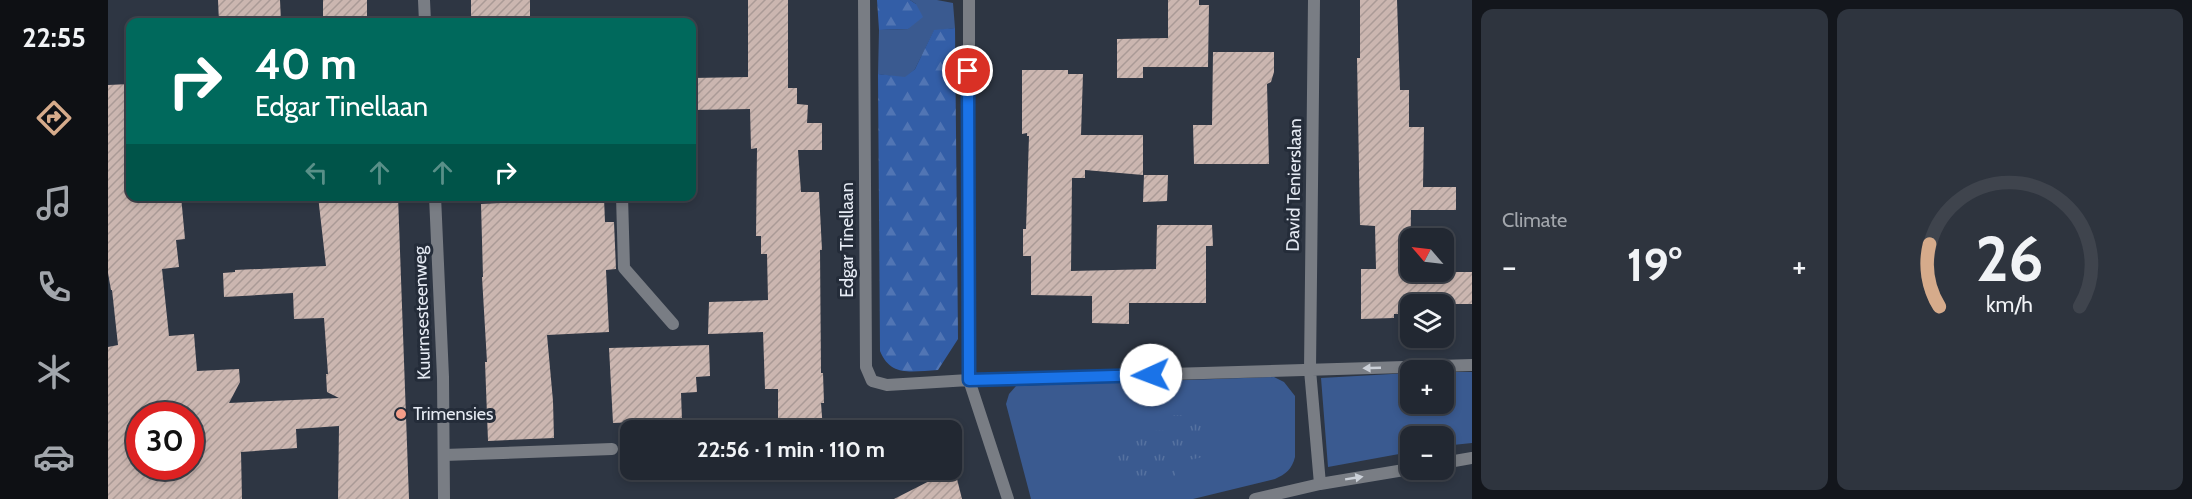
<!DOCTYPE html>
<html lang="en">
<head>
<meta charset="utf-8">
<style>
  body { margin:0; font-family:Cabin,sans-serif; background:#2e343e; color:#f1f3f6; height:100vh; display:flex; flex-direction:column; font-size:22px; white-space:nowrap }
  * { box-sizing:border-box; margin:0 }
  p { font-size:20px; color:#a2a6ac }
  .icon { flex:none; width:33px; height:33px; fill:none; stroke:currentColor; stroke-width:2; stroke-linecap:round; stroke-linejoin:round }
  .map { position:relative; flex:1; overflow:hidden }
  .side { display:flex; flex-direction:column; gap:9px; padding:9px; background:#13161c; width:720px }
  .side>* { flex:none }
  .banner { position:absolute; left:18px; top:18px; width:570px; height:183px; border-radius:12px; box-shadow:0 3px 9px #0003,0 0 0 2px #3f444d; background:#00695c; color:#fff; overflow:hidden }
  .needle { width:39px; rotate:298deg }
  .tools { position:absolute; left:1292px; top:228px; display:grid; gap:12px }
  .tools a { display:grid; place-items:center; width:54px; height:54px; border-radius:12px; background:#222832; box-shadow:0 3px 9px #0003,0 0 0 2px #3f444d; font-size:30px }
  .speed { position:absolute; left:18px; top:402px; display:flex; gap:12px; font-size:30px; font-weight:700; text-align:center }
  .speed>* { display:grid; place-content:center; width:78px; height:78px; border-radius:50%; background:#222832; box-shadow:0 3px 9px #0003,0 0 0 2px #3f444d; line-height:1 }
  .speed .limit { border:9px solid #d22; background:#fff; color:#111 }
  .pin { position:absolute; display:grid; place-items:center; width:51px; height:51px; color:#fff; margin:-26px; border:3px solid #fff; border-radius:50%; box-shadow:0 2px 6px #0007 }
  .me { position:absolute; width:66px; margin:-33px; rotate:268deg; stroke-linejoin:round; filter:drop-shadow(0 0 4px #0008) }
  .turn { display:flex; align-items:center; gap:21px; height:126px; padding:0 30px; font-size:27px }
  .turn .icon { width:78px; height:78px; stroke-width:2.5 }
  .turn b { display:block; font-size:42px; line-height:51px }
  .lanes { display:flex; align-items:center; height:57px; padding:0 30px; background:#0003; justify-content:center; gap:30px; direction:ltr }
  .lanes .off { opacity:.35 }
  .big { font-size:45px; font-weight:700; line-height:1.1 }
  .side .widget { flex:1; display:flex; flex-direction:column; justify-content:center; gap:9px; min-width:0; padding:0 21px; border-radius:12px; background:#2e343e }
  .side .dial { align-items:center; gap:0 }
  .dial svg { height:156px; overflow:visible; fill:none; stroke:#3f444d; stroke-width:7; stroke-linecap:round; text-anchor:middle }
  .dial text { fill:#f1f3f6; stroke:none }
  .heat { display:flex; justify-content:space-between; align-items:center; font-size:33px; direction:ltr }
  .side .tiles { flex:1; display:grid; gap:9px; grid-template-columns:repeat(2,1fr) }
  .trip { position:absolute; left:512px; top:420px; width:342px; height:60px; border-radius:12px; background:#222832; box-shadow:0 3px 9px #0003,0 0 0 2px #3f444d; font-weight:700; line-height:60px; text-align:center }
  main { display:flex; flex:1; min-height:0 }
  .menu { display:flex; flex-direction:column; width:108px; justify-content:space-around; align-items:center; background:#0e1014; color:#a2a6ac }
  .menu .icon { width:42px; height:42px }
  .menu .current { color:#d6ab8b }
  .menu b { font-size:27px; color:#f1f3f6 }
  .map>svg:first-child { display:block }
</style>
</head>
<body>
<main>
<nav class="menu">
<b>22:55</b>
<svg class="icon current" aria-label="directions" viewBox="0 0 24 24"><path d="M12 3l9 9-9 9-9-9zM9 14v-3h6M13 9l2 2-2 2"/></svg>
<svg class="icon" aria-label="music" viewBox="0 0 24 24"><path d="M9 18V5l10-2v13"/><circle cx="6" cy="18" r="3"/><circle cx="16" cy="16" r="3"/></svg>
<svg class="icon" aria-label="phone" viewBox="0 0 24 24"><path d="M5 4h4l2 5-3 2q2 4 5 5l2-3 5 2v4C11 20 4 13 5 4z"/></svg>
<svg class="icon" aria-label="climate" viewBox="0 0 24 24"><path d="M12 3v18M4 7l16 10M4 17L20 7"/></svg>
<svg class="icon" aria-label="car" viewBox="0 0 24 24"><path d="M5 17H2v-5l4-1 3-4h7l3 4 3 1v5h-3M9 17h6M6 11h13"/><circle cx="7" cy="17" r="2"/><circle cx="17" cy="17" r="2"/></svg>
</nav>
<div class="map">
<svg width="1364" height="499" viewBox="0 0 1364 499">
  <defs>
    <pattern id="forest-firs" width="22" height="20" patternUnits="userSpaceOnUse" patternTransform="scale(1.5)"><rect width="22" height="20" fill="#335ea7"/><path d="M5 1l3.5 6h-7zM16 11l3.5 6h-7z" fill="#5175b4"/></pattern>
    <pattern id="park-tufts" width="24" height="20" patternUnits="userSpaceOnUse" patternTransform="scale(1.5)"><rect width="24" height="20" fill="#3a5a90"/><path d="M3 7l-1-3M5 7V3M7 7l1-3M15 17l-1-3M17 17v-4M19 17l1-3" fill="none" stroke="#5672a0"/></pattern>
    <pattern id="building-hatch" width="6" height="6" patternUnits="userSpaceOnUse" patternTransform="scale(1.5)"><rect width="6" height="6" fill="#cbb6b0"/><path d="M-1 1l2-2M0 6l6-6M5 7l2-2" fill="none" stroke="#aa9a96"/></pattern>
  </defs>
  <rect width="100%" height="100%" fill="#2e3643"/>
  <path fill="#3a5a90" d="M802,0H829L845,3L847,28L826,31L807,69L797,78L770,74L771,30L800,29L808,4Z
    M1335,372H1364V443L1335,446V436H1302V452L1220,467L1213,378L1302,373V404H1335Z
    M1166,377L1176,382L1187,396V457C1184,469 1178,474 1167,479L1085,499H923L898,404L901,394L908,386Z"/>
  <path fill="url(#forest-firs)" d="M769,0H802L808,4L815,17L800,29L771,30Z
    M847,28L850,339L830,370C805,371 783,378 772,351L770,74L797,77L807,69L826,30Z"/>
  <path fill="url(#park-tufts)" d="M1062,415H1093L1095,457L1067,463V480L1015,475L1004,444C1022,437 1037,429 1057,431Z"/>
  <path fill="url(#building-hatch)" fill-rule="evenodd" d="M110,0H172L173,22H111Z
    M215,0H259V22H215Z
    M363,0H422V22H363Z
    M640,0H680V88H689V104L700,105L699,123H714V150H690L693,192H711L714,250H712L713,373H715L716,403H713L715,430H670V389H657L655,332L600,334L601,302L660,300L659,254H653V236H648L649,148L643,149L642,109L584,110V78L640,77Z
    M1060,0H1091V5H1101L1100,67H1035V78H1009V39L1060,38Z
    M1252,0H1289L1292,90H1301V127H1316L1315,187H1348V210H1303L1302,272H1364V304H1302V314H1286V318L1253,319V269H1268L1267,226L1252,225L1249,58H1252Z
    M1105,52H1166V72L1163,82L1159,84L1161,164H1086L1085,125H1104Z
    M914,70H960V74H975L973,135H1035V175L977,170V178H964L963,271L1048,269L1049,225H1104L1105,246H1098V303H1021V324L984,323V296L923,295V256H915V229H918L921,136H919V133L914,134Z
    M22,84V196H73L77,239L68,240L71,267L54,269L61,336L86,334L89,371L131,369L132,382L121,403L231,398L219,392L218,374H220L216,318L186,319L185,293L116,297L115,273L127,272V270L218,266L210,196H290L301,499H230L231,426L188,429L189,448L133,452L134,499H0V347L10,345L4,290H3L0,273V85ZM32,416H82V466H70L51,480L40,466H32Z
    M1036,175H1060L1059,201L1035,202Z
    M496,198L497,222H506L508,269L498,270L501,332L439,335L445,401L446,438L380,441L377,362H379L374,277H375L373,204Z
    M601,345L602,376L588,377L589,392L573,393L574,420L505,423L501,348Z
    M846,467L854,499H786L843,470Z"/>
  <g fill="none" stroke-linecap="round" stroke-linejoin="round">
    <path stroke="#797d84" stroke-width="12" d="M514,196L516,268L565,324
      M336,455L504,449"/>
    <path stroke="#797d84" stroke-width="12" d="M756,0L758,367L764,381L779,385L861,380L1364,365
      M861,0V380L900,499
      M1206,0L1202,370L1212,484
      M1335,463L1364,458
      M1147,499L1212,484L1302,469"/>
    <path stroke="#797d84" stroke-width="12" d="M316,0L317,22
      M327,196L335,377L336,499"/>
  </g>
  <defs><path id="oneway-solid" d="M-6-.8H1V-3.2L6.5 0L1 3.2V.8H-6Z" transform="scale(1.5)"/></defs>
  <g fill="#cbd0d8">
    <use href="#oneway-solid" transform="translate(1264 368) rotate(178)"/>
    <use href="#oneway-solid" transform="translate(1246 478) rotate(-9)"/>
  </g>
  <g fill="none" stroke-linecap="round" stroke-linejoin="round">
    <defs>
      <path id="route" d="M860,71L861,380L1043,375"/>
    </defs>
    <use href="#route" stroke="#114b97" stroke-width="15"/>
    <use href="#route" stroke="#1a73e8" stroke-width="10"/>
  </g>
  <circle fill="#f49e89" stroke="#242c39" stroke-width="2" cx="293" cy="414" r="6"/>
  <g text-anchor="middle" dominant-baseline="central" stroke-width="6" stroke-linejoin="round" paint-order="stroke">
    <g font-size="18" fill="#e6ebf4" stroke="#242c39">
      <text transform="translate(1186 185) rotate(-89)">David Tenierslaan</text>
      <text transform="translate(739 240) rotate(-90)">Edgar Tinellaan</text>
      <text transform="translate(314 313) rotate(-92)">Kuurnsesteenweg</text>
    </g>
    <g font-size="18" fill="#e6ebf4" stroke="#242c39" text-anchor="start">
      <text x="305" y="414">Trimensies</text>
    </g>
  </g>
</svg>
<div class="tools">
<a><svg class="needle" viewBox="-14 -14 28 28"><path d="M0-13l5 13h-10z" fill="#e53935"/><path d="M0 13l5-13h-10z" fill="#a2a6ac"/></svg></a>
<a><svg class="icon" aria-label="layers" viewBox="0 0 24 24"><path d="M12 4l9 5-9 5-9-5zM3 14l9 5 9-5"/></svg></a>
<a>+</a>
<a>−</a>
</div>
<div class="speed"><div class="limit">30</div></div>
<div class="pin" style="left:860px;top:71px;background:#d93025"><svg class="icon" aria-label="arrive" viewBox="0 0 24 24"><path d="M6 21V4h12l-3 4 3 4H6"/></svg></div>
<svg class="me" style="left:1043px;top:375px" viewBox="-20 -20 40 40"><circle r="19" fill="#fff"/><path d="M0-13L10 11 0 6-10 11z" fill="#1a73e8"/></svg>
<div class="trip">22:56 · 1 min · 110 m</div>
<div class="banner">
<div class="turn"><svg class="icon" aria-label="right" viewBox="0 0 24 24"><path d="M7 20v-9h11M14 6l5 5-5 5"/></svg><div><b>40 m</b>Edgar Tinellaan</div></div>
<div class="lanes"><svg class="icon off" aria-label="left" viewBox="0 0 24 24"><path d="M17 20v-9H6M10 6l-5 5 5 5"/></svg><svg class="icon off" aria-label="ahead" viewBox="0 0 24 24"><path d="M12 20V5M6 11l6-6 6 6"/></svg><svg class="icon off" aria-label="ahead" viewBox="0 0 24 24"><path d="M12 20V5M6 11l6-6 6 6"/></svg><svg class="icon" aria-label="right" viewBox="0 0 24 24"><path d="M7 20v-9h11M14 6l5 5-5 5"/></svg></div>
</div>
</div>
<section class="side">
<div class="tiles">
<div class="widget"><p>Climate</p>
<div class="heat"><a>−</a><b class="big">19°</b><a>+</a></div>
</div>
<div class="widget dial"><svg viewBox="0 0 100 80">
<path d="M14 69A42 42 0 1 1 86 69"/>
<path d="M14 69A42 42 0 0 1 9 37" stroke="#d6ab8b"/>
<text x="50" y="56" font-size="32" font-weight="700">26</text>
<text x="50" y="72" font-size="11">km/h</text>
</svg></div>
</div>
</section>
</main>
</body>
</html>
